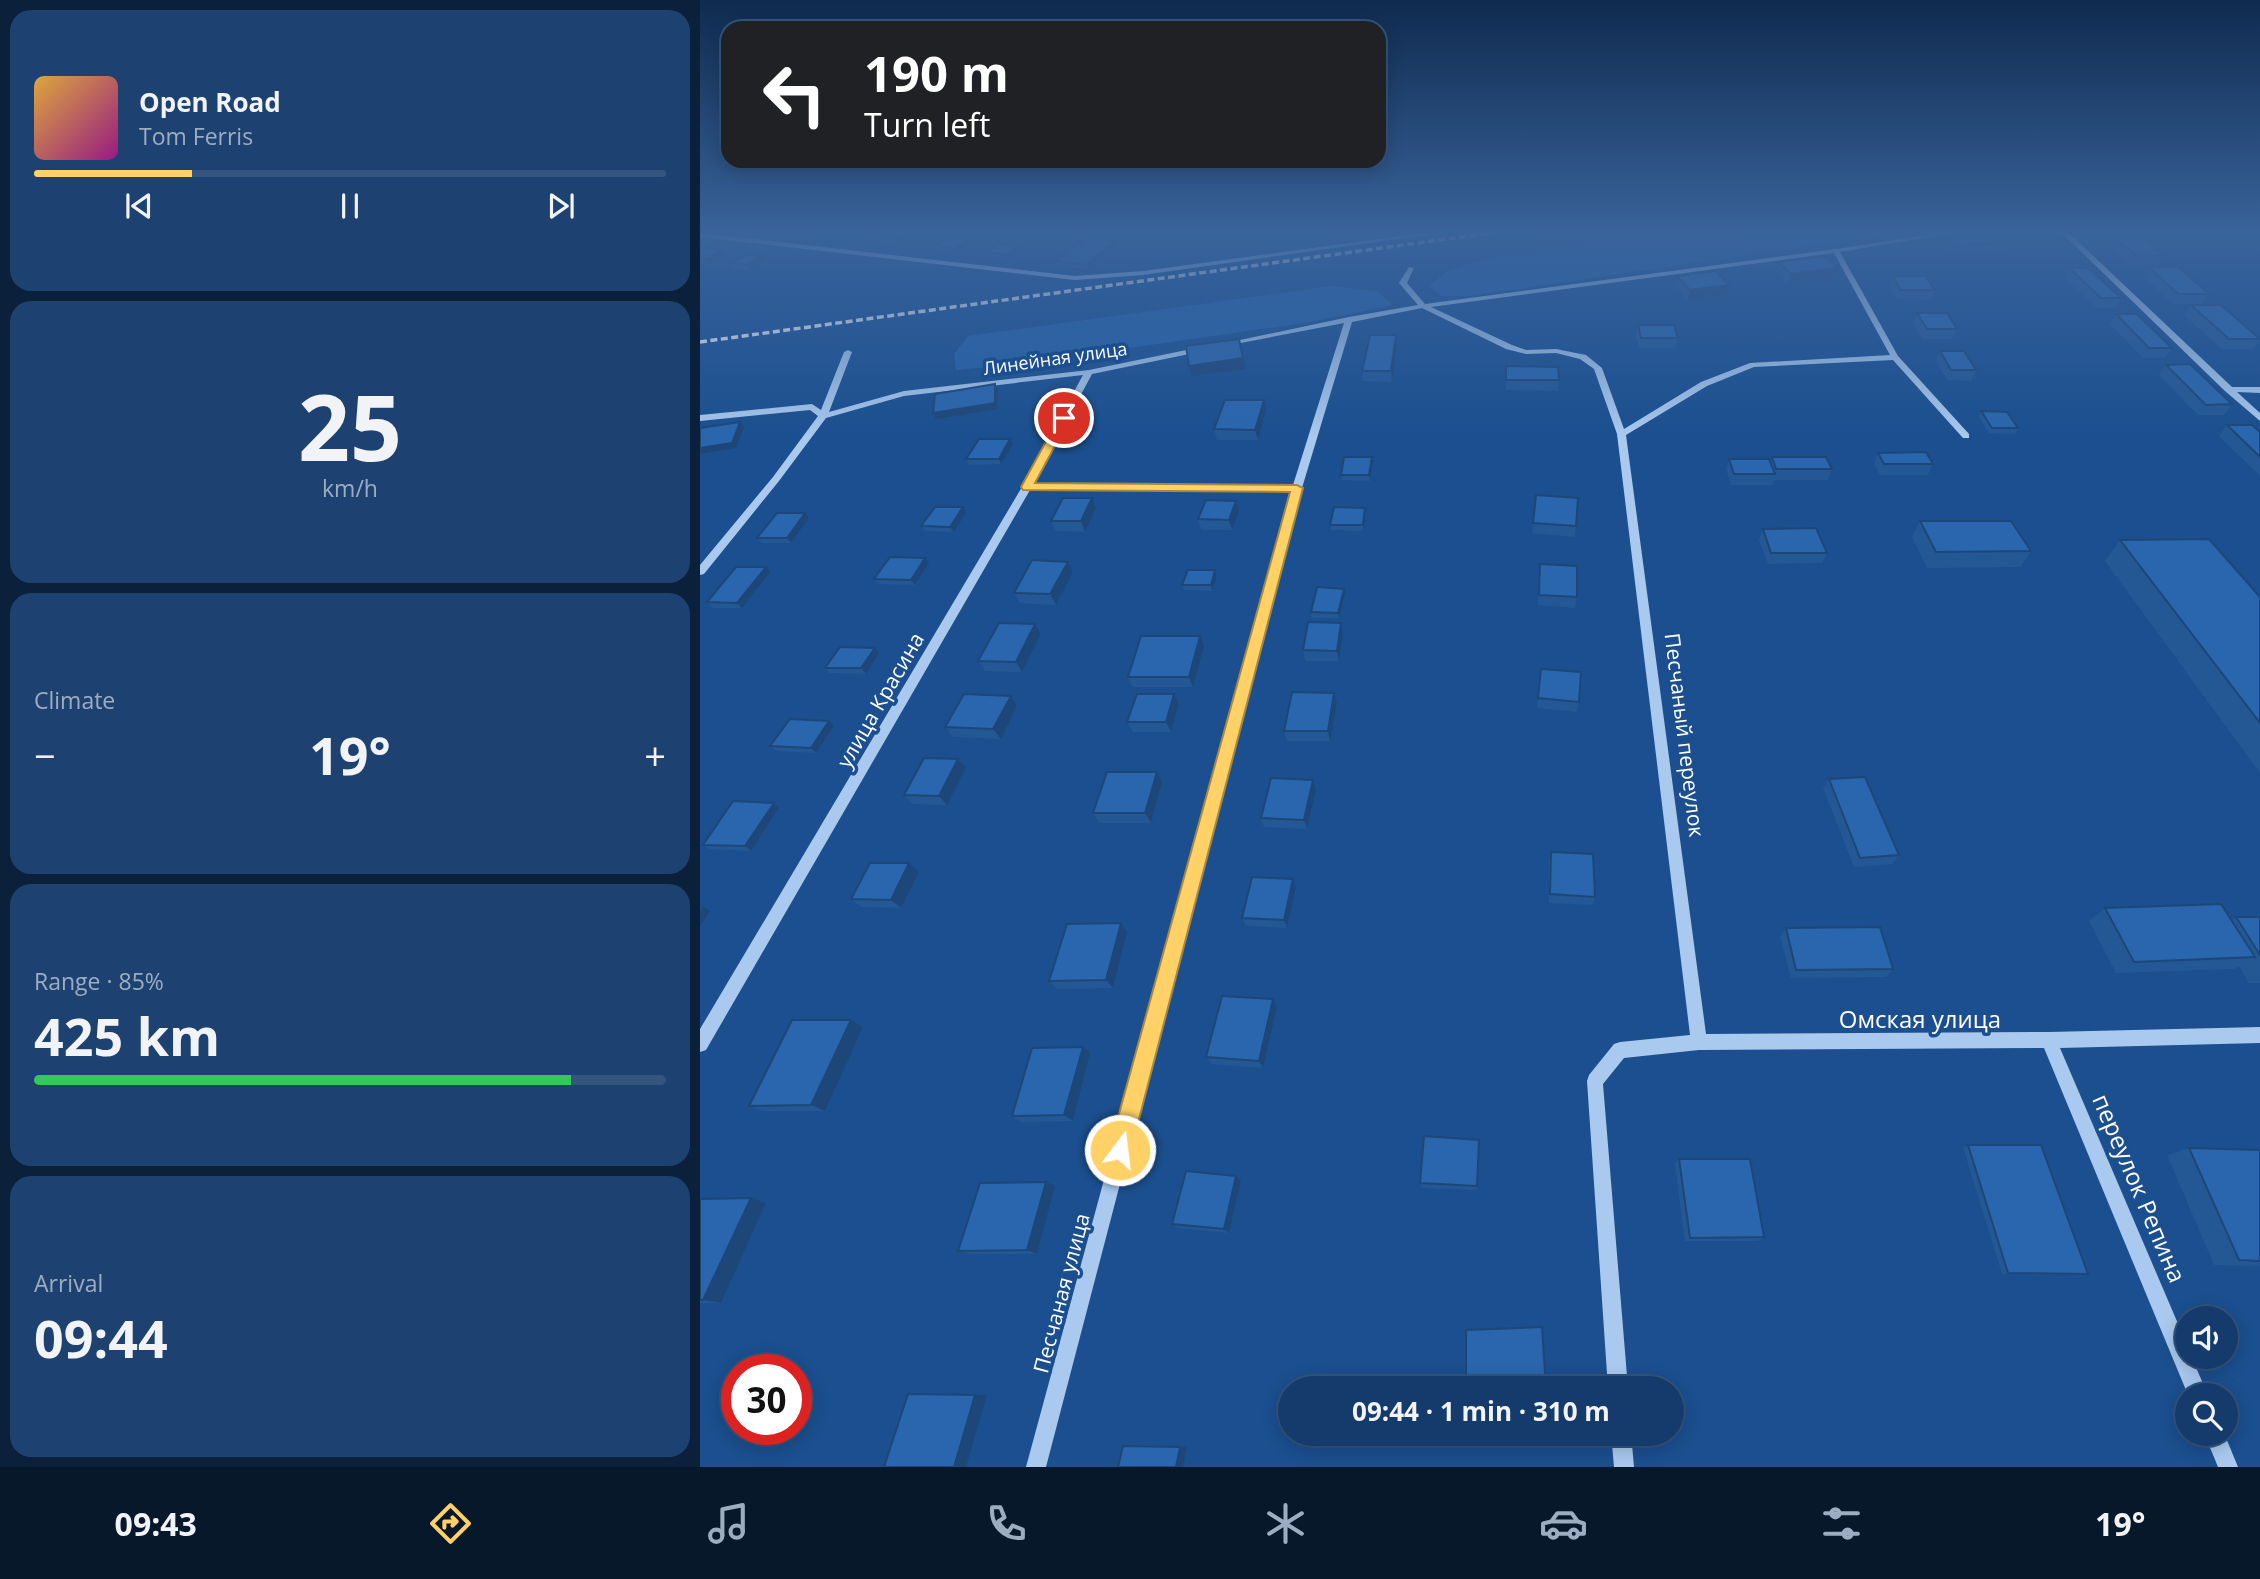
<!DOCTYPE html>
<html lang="en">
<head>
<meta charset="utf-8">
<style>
  body { margin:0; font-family:"Open Sans",sans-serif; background:#1d4271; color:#f1f3f6; height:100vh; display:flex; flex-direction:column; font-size:26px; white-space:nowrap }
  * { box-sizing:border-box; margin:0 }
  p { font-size:23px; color:#9dadc1 }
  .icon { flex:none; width:38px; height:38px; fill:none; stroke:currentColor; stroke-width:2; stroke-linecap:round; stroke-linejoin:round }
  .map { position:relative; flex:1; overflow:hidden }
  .details { display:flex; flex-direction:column; gap:10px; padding:10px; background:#0b203b; width:700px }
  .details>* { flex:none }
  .guide { position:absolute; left:21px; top:21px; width:665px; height:147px; border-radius:21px; box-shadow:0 4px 18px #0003,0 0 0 2px #33557e; background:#202124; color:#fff; overflow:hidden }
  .controls { position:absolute; left:1475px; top:1306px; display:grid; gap:14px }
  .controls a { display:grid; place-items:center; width:63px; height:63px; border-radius:50%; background:#143b6b; box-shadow:0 4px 18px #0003,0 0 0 2px #33557e; font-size:35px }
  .speed { position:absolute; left:21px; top:1354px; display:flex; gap:14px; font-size:35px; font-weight:700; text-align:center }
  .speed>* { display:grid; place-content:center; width:91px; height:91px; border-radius:50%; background:#143b6b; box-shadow:0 4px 18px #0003,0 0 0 2px #33557e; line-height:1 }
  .speed .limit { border:10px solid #d22; background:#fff; color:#111 }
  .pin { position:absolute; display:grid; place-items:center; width:60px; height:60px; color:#fff; margin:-30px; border:4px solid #fff; border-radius:50%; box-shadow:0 2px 7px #0007 }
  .me { position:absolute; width:77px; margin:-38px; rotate:15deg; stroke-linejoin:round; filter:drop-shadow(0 0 5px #0008) }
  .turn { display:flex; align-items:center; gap:24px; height:147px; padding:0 28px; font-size:32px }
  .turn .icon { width:91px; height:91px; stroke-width:2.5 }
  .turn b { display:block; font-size:49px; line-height:60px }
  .big { font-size:52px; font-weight:700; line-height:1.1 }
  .details .card { flex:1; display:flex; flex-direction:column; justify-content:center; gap:10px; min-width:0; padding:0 24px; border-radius:21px; background:#1d4271 }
  .details .dial { align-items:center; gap:0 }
  .dial b { font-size:91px; line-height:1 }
  .song { display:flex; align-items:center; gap:21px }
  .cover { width:84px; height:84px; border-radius:10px; background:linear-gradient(135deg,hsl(40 70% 55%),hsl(310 70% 35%)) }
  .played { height:7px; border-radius:4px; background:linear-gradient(90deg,#ffd166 25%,#33557e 25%) }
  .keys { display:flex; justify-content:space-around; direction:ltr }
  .heat { display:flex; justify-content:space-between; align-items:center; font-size:38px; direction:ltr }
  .charge { height:10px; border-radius:5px; background:linear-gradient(90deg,#34c759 85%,#33557e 0) }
  .trip { position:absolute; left:578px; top:1376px; width:406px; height:70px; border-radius:35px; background:#143b6b; box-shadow:0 4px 18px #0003,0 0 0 2px #33557e; font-weight:700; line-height:70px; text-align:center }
  .dock { display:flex; height:112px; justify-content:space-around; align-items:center; background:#08182b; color:#9dadc1 }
  .dock .icon { width:49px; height:49px }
  .dock .selected { color:#ffd166 }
  .dock b { font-size:32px; color:#f1f3f6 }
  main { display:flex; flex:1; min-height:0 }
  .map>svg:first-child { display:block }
</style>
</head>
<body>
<main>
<section class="details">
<div class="card">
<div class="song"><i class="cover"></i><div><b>Open Road</b><p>Tom Ferris</p></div></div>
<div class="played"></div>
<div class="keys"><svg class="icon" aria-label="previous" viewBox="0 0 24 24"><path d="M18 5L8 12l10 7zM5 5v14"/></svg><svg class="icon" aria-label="pause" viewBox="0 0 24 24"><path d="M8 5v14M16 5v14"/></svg><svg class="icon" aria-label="next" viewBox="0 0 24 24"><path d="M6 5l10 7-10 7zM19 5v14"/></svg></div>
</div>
<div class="card dial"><b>25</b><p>km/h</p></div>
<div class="card"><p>Climate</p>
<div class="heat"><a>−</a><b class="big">19°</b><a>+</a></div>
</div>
<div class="card"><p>Range · 85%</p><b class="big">425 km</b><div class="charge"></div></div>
<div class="card"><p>Arrival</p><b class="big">09:44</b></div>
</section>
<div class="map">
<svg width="1560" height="1467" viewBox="0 0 1560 1467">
  <rect width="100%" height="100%" fill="#1b4f8f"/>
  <path fill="#2461a8" d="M958,232H1203L769,296H741L729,286L749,270L794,257Z
    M631,286L677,291L693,305L611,322L311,365L256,370L254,354L268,336Z"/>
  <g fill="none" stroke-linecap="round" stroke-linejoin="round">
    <path fill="#a9c9ee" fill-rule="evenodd" d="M731,232H747L443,275L375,280L0,237V233L375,276L443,271Z
      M1245,232H1259L1140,252L1198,356L1269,434V438H1263L1193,360L1054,367L1007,386L926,435L1006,1034L1349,1032L1560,1027V1043L1360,1048L1488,1347V1356H1491L1508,1395H1488L1344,1048L999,1050L924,1058L903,1084L928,1388H908L887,1081L889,1075L914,1044L920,1042L990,1035L917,434L894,369L880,359L856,353L826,354L806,349L722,308L652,322L602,488L346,1467H326L591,491L330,490L6,1050L0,1052V1029L322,487L383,375L204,396L126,418L79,481L4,574L0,575V565L73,477L118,416L110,410L0,421V415L112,404L121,410L144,352L148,350L152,352L129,412L204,391L389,370L501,347H504V351L392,374L333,484L593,485L644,323L525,346L521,344L649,317L718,305L699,283L709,267L714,268L707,283L725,304L1136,249ZM1134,253L1190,355L1050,363L1001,382L924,429L902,368L886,355L856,349L826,350L812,345L731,307Z
      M1361,232H1368L1532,387H1560V393L1537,392L1560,413V421L1525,391Z
      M911,1433H931L934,1467H914Z
      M1504,1433H1524L1538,1467H1518Z"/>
    <path stroke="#fff" stroke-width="3.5" stroke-dasharray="7 3.5" stroke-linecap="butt" d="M0,342L797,232"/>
  </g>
  <path fill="#245895" d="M216,233L198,244L180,241L178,237Z
    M1412,234L1464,256L1458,265L1431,266L1407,244Z
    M1245,236L1308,242L1304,251L1251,254L1241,245Z
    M271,243L256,253L238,251L236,246Z
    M417,246L388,269L358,266L356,261Z
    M0,249L25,255L9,264L0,262Z
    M319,251L308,259L288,257L286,252Z
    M63,256L66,261L50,270L34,268L31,263Z
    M1078,262L1135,278L1088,284L1076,272Z
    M1449,267L1509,294L1502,304H1472L1443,276Z
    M1369,268L1421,298L1415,308H1395L1364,277Z
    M977,276L1029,285L1027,295L988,300L975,286Z
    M1193,276L1235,290L1231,300L1198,299L1189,286Z
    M1491,305L1560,338V340L1553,349H1522L1484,315Z
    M1217,313L1257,329L1252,339H1222L1213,323Z
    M1416,314L1472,348L1465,358H1443L1410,324Z
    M938,325L978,338L976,348H939L936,335Z
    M697,346L692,382L663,381L662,371Z
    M1240,351L1276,370L1271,381L1247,380L1236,361Z
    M1466,365L1532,404L1524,415H1498L1459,375Z
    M806,366L859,380L858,391L806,390Z
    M564,400L566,410L558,440H517L514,429Z
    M1281,411L1318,428L1315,434L1289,433L1279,417Z
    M1527,425L1560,432V476L1519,436Z
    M310,439L313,444L301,464L269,465L266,459Z
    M1178,453L1233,464L1228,475H1180L1174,463Z
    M1072,457L1132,469L1128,480H1074L1072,485H1031L1026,469L1029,459L1070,462Z
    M673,463L670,481L642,480L641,475Z
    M392,498L396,508L385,532L356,531L351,521Z
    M878,498L875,537L832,533L833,523Z
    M536,501L539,511L532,530H501L498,519Z
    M665,508L666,513L663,531L631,530L630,525Z
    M105,513L109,518L91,543H62L57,538Z
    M266,513L254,532L225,531L221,526Z
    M1220,521L1331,551L1321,567L1227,568L1212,537Z
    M1063,529L1127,553L1122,563L1068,564L1059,540Z
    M1420,540L1560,597V773L1405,561Z
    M368,562L373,572L356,605L320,603L314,593Z
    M229,563L215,585L178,584L174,579Z
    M840,564L877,597L875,608L838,605Z
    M66,567L70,572L42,608H12L7,602Z
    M515,570L517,576L512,591L484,590L482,585Z
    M645,594L639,618H612L611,612Z
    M641,623L643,633L639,661H605L603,650Z
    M335,624L341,634L322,672L285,671L278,661Z
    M504,646L493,687H433L428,677Z
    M179,653L166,674L130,673L125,668Z
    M841,669L879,702L877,712L837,708Z
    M634,693L637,703L630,741H587L584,731Z
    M474,694L479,704L471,732H433L427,722Z
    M311,696L317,706L301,739L253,737L245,727Z
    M129,721L134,726L116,753L76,751L70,746Z
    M258,759L266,768L247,805L213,804L204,795Z
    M1129,779L1199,855L1192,864L1154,867L1123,788Z
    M613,780L616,790L607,829L564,827L561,818Z
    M462,782L451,823H399L393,813Z
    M74,803L79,808L51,851L10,849L3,845Z
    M851,852L895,897L893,905L849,903V861Z
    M219,872L201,908L161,907L151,899Z
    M596,888L587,928L546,926L542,918Z
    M1405,908L1532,920L1536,917H1560V983H1549L1539,966L1534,969L1416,973L1389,921Z
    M421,923L427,932L413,988L357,989L349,981Z
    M1086,928L1193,969L1186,977L1091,978L1080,936Z
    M577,1007L563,1068L511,1064L506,1057Z
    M163,1027L125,1111H63L49,1106Z
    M390,1053L373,1121L321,1122L312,1116Z
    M779,1140L777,1190L721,1188L720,1183Z
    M1268,1145L1388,1274L1381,1275L1302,1274L1263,1147Z
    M1489,1148L1560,1150V1266L1514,1265L1467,1155Z
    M979,1159L1064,1237L1058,1241H985L975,1164Z
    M541,1181L529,1233L478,1228L472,1224Z
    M355,1186L337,1254H270L258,1251Z
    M51,1198L66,1203L21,1303H0V1200Z
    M432,1445L487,1446L483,1467L423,1446Z"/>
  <path fill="#1d4779" d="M208,232H215L216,233L198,244L196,239Z
    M269,239L271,243L256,253L254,249Z
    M415,241L417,246L388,269L386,265Z
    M317,246L319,251L308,259L306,255Z
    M22,250L25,255L9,264L6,259Z
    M63,256L66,261L50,270L47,265Z
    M1138,268L1135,278L1088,284L1091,274Z
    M1029,285L1027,295L988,300L990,290Z
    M696,335L697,346L692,382L691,371Z
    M543,358L546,369L492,376L489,366Z
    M295,384L298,389L297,409L236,419L233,413Z
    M564,400L566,410L558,440L555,430Z
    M40,422L44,427L36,448L0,454V448Z
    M310,439L313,444L301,464L299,459Z
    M672,457L673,463L670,481L669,475Z
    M392,498L396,508L385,532L381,521Z
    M536,501L539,511L532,530L529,520Z
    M263,507L266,513L254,532L250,527Z
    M665,508L666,513L663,531V525Z
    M105,513L109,518L91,543L87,538Z
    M225,558L229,563L215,585L211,580Z
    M368,562L373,572L356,605L350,594Z
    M66,567L70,572L42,608L37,603Z
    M515,570L517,576L512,591L511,585Z
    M644,589L645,594L639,618L638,613Z
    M641,623L643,633L639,661L637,651Z
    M335,624L341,634L322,672L316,662Z
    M500,636L504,646L493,687L489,677Z
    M175,648L179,653L166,674L161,668Z
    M634,693L637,703L630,741L628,731Z
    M474,694L479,704L471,732L466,722Z
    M311,696L317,706L301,739L293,729Z
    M129,721L134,726L116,753L111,748Z
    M258,759L266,768L247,805L239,796Z
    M457,772L462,782L451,823L445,813Z
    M613,780L616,790L607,829L604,820Z
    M74,803L79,808L51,851L45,846Z
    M209,863L219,872L201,908L191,900Z
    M593,879L596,888L587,928L584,920Z
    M3,907L10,911L0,926V912Z
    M421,923L427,932L413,988L406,980Z
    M573,999L577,1007L563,1068L559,1061Z
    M151,1020L163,1027L125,1111L111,1105Z
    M383,1047L390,1053L373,1121L364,1115Z
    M536,1176L541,1181L529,1233L524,1229Z
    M346,1182L355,1186L337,1254L327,1250Z
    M51,1198L66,1203L21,1303L3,1300Z
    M275,1395H287L266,1467H254Z
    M487,1446L483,1467H476L480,1447Z"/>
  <path fill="#2a66ad" stroke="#1d4779" stroke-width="2" d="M186,232H208L196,239L178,237Z
    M1297,232L1308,242L1255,245L1245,236Z
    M1412,234H1438L1464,256H1436Z
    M252,236L269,239L254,249L236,246Z
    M386,238L415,241L386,265L356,261Z
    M298,244L317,246L306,255L286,252Z
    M3,248L22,250L6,259L0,258V249Z
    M48,254L63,256L47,265L31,263Z
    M1124,256L1138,268L1091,274L1078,262Z
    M1449,267H1478L1509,294H1478Z
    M1369,268H1388L1421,298H1401Z
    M1015,271L1029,285L990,290L977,276Z
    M1193,276H1225L1235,290H1201Z
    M1491,305H1521L1560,339H1529Z
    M1217,313H1247L1257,329H1227Z
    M1416,314H1437L1472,348H1449Z
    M938,325H974L978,338H941Z
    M670,335H696L691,371H662Z
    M539,339L543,358L489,366L486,346Z
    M1240,351H1264L1276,370H1251Z
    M1490,364L1532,404L1506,405L1466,365Z
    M806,366L858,367L859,380H806Z
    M295,384V403L233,413L235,394Z
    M525,400H564L555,430L514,429Z
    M1281,411L1307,412L1318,428H1292Z
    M40,422L32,443L0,448V428Z
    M1527,425H1552L1560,432V457Z
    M279,439H310L299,459H266Z
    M1226,452L1233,464H1184L1178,453Z
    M644,457H672L669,475H641Z
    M1072,457H1126L1132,469H1076Z
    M1029,459H1069L1075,474H1034Z
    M836,495L878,498L876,526L833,523Z
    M363,498H392L381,521H351Z
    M506,500L536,501L529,520L498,519Z
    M235,507H263L250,527L221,526Z
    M634,507L665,508L663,525H630Z
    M77,513H105L87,538H57Z
    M1220,521H1311L1331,551L1236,552Z
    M1116,528L1127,553H1071L1063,529Z
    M1509,539L1560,597V723L1420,540Z
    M190,557L225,558L211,580L174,579Z
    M332,560L368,562L350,594L314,593Z
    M840,564L877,566V597L839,595Z
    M36,567H66L37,603L7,602Z
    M488,570H515L511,585H482Z
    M617,587L644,589L638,613L611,612Z
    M608,622L641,623L637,651L603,650Z
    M299,623L335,624L316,662L278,661Z
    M441,636H500L489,677H428Z
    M140,647L175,648L161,668H125Z
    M841,669L881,672L879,702L838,698Z
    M592,692L634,693L628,731H584Z
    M264,694L311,696L293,729L245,727Z
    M437,694H474L466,722H427Z
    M90,719L129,721L111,748L70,746Z
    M224,758L258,759L239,796L204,795Z
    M407,772H457L445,813H393Z
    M1165,777L1199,855L1160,858L1129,779Z
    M571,778L613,780L604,820L561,818Z
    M33,801L74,803L45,846L3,845Z
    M851,852L893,854L895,897L850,894Z
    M170,863H209L191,900L151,899Z
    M552,877L593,879L584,920L542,918Z
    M1521,904L1555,957L1434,962L1405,908Z
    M1536,917H1560V955Z
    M421,923L406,980L349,981L367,924Z
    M1180,927L1193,969L1096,970L1086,928Z
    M522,996L573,999L559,1061L506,1057Z
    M92,1020H151L111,1105L49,1106Z
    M383,1047L364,1115L312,1116L332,1048Z
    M724,1136L779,1140L777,1186L720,1183Z
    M1268,1145H1341L1388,1274L1308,1273Z
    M1489,1148L1560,1150V1261L1539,1260Z
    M979,1159H1050L1064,1237L990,1238Z
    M486,1171L536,1176L524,1229L472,1224Z
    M346,1182L327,1250L258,1251L280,1183Z
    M51,1198L3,1300H0V1200L1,1199Z
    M842,1327L846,1388H766V1330Z
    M208,1394L275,1395L254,1467H184Z
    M423,1446L480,1447L476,1467H418Z"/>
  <linearGradient id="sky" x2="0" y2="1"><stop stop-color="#0f2b4f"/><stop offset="0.53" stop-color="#39639b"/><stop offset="1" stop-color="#39639b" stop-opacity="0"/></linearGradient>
  <rect width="1560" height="437" fill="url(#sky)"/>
  <path fill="#ffd166" stroke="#a68842" stroke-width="2" d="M360,416L370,418L335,483L597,485L603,488L431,1150L428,1157L420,1161L413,1157L409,1150L590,492L323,490L321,487Z"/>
  <g text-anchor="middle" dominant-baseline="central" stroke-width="7" stroke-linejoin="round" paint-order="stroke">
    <g font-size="18" fill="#fff" stroke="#1b4f8f">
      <text transform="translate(355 358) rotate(-8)">Линейная улица</text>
    </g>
    <g font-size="21" fill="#fff" stroke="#1b4f8f">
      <text transform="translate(180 700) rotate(-60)">улица Красина</text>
      <text transform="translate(985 735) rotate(83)">Песчаный переулок</text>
      <text transform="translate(361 1293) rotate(-75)">Песчаная улица</text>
    </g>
    <g font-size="24" fill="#fff" stroke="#1b4f8f">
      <text x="1220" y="1018">Омская улица</text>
      <text transform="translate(1440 1188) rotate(67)">переулок Репина</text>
    </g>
  </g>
</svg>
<div class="controls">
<a><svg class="icon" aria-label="sound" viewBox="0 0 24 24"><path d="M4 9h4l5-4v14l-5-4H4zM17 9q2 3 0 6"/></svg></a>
<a><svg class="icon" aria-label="search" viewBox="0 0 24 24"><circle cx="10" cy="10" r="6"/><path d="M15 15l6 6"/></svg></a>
</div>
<div class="speed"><div class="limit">30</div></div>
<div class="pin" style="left:364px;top:418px;background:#d93025"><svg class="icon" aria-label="arrive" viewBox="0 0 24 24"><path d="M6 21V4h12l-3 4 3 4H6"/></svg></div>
<svg class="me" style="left:420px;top:1150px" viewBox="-20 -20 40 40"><circle r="17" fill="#ffd166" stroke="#fff" stroke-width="3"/><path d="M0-11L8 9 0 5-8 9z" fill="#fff"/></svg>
<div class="trip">09:44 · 1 min · 310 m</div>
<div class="guide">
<div class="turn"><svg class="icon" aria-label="left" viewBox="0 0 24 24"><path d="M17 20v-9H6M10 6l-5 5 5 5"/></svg><div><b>190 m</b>Turn left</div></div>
</div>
</div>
</main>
<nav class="dock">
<b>09:43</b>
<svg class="icon selected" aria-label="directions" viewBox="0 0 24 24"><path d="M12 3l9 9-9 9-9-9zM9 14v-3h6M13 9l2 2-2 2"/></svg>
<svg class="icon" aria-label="music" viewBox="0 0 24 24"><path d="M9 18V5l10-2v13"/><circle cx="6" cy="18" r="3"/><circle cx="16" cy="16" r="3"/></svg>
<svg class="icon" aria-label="phone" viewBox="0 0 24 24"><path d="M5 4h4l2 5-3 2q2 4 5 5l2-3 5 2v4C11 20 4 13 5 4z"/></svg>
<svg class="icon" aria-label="climate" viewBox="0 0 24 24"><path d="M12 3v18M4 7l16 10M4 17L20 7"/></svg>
<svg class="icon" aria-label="car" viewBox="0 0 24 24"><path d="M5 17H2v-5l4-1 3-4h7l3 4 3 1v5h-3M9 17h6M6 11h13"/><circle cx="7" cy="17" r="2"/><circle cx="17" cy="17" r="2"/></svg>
<svg class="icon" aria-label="filters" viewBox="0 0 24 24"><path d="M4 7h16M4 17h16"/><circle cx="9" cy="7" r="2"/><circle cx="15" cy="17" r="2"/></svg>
<b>19°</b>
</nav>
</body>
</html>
